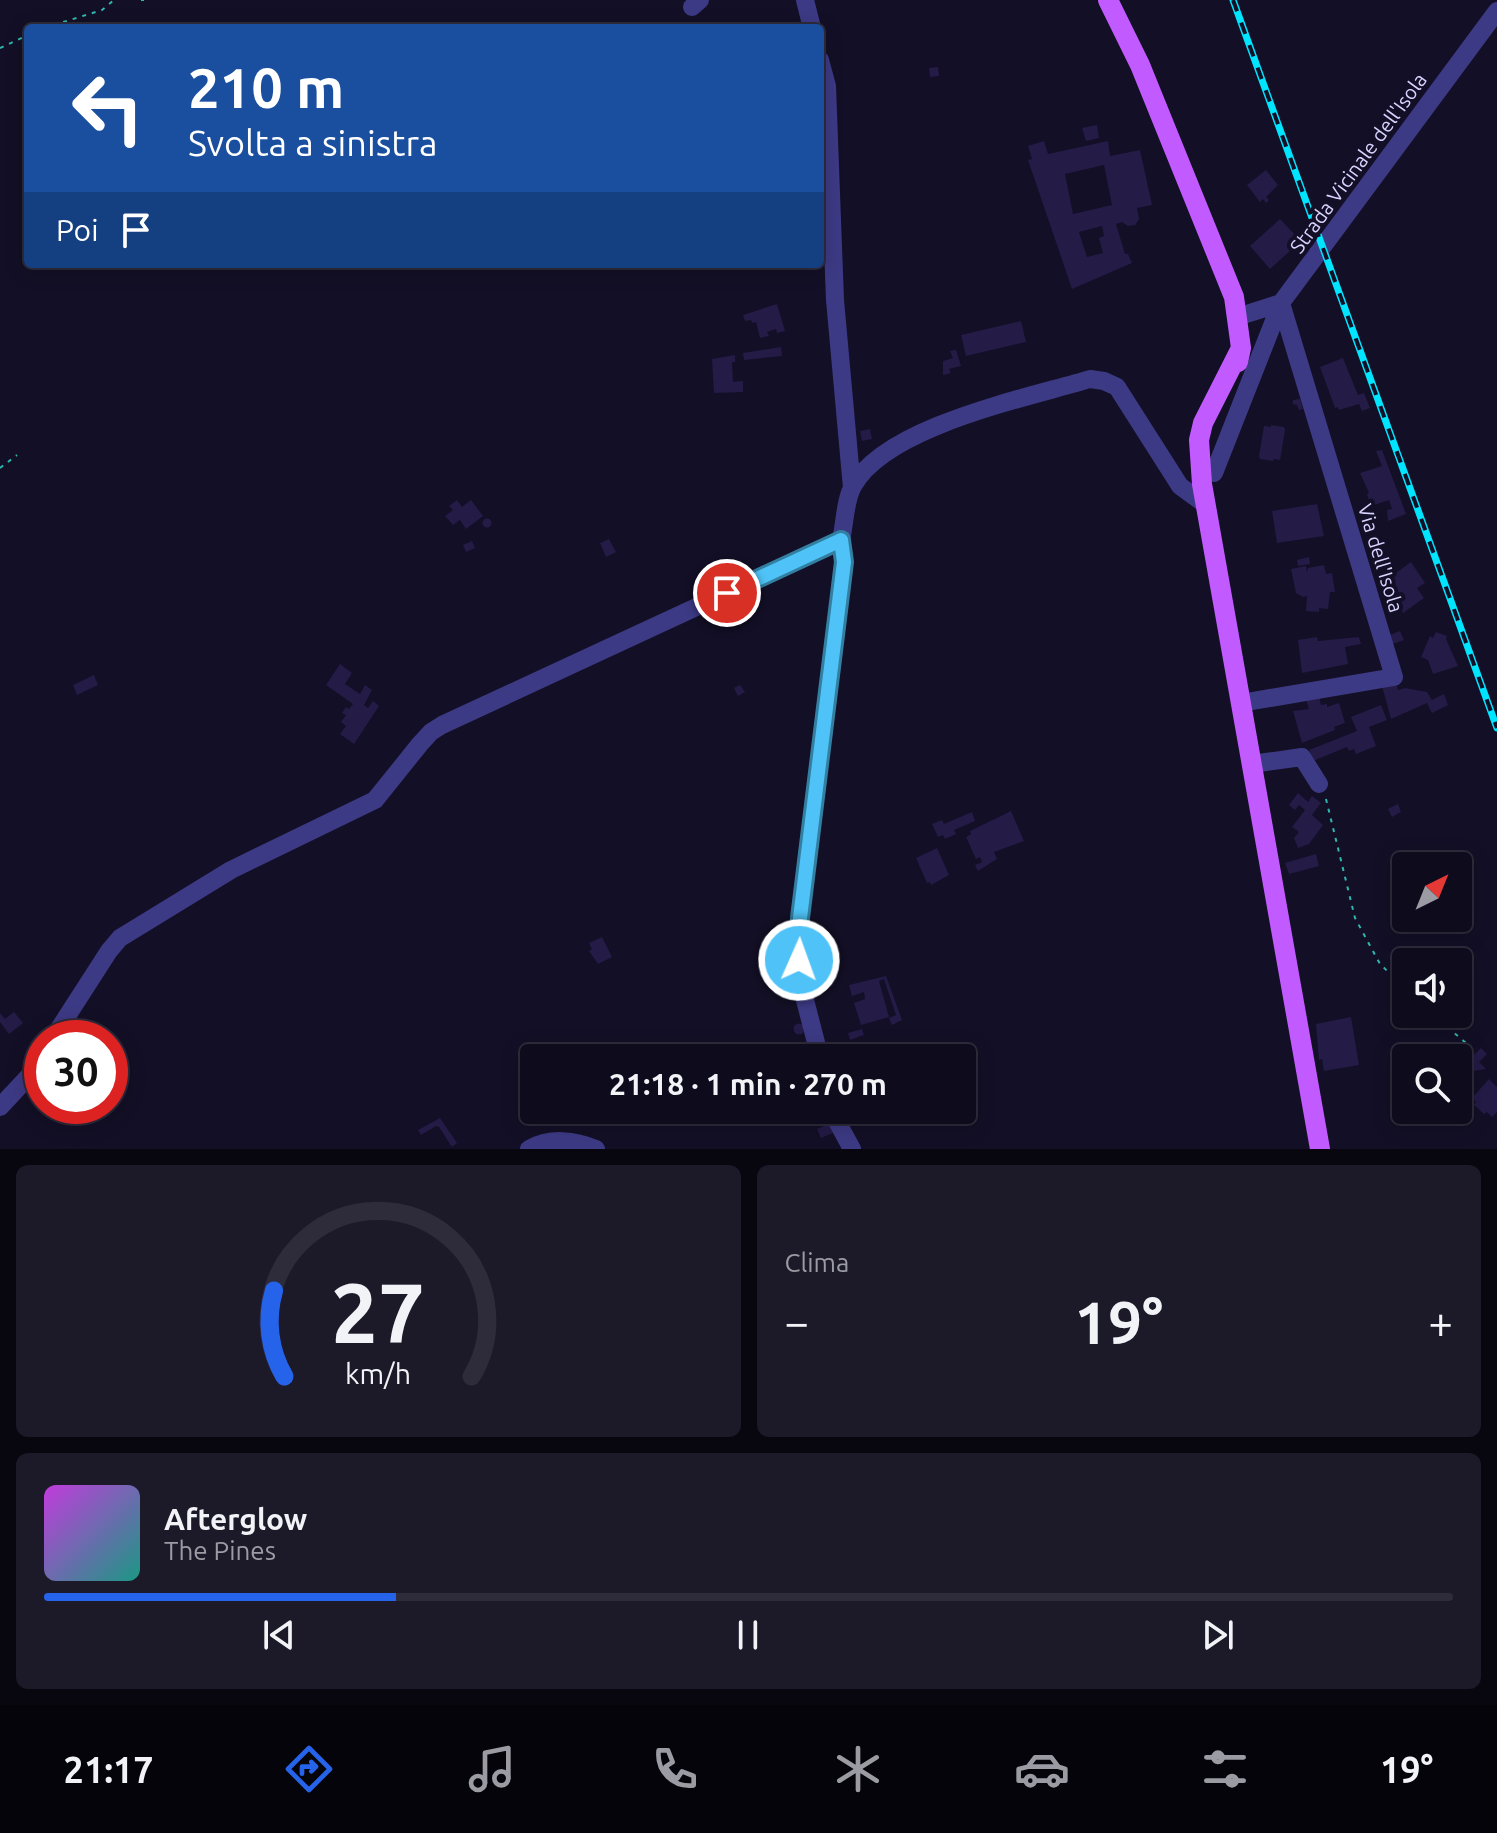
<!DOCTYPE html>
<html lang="it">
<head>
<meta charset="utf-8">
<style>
  body { margin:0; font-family:Ubuntu,sans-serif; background:#1c1929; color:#f1f3f6; height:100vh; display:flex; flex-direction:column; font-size:30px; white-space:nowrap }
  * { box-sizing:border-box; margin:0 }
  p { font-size:26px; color:#9b9ba3 }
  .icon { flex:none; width:44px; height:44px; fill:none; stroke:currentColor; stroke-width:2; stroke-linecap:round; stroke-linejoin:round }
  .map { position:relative; height:1149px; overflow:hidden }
  .side { display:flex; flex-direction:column; gap:16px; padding:16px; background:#08060f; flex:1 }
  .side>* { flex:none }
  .banner { position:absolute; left:24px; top:24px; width:800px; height:244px; border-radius:8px; box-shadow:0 4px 20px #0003,0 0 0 2px #2e2b3b; background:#1a4fa0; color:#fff; overflow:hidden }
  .needle { width:52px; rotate:43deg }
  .controls { position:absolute; left:1392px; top:852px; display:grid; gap:16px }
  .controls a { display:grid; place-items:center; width:80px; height:80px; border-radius:8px; background:#0e0b1c; box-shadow:0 4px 20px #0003,0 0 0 2px #2e2b3b; font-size:40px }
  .speed { position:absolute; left:24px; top:1020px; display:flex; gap:16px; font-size:40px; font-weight:700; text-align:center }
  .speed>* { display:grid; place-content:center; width:104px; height:104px; border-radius:50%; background:#0e0b1c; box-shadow:0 4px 20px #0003,0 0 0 2px #2e2b3b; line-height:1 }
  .speed .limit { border:12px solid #d22; background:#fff; color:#111 }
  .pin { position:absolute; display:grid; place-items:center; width:68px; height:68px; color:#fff; margin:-34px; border:4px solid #fff; border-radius:50%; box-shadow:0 2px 8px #0007 }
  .me { position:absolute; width:88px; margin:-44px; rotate:2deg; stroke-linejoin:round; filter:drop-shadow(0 0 6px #0008) }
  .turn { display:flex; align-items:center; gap:28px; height:168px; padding:0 32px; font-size:36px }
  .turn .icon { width:104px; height:104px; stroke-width:2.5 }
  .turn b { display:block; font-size:56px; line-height:68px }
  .then { display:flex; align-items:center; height:76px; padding:0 32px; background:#0003; gap:16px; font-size:30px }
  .big { font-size:60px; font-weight:700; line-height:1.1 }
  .side .card { flex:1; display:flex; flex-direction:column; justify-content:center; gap:12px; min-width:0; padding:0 28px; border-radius:12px; background:#1c1929 }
  .side .dial { align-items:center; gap:0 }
  .dial svg { height:208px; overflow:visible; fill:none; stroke:#2e2b3b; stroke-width:7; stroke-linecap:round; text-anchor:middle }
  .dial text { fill:#f1f3f6; stroke:none }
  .song { display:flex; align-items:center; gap:24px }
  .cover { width:96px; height:96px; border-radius:12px; background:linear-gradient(135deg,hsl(290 70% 55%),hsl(170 70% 35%)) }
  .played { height:8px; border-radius:4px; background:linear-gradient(90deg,#2563eb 25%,#2e2b3b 25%) }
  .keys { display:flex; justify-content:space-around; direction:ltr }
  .heat { display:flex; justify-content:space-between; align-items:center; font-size:44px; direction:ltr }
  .side .tiles { flex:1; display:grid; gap:16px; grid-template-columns:1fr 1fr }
  .card:last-child { grid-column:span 2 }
  .trip { position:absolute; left:520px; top:1044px; width:456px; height:80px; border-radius:8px; background:#0e0b1c; box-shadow:0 4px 20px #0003,0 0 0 2px #2e2b3b; font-weight:700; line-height:80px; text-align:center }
  .dock { display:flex; height:128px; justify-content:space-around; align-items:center; background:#06040b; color:#9b9ba3 }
  .dock .icon { width:56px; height:56px }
  .dock .on { color:#2563eb }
  .dock b { font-size:36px; color:#f1f3f6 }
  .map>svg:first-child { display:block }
</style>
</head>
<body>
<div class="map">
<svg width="1497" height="1149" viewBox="0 0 1497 1149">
  <rect width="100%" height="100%" fill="#130f26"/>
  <path fill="#241b47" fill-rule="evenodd" d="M938,67L939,76L930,77L929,68Z
    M1097,125L1099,138L1086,141L1082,128Z
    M1044,141L1048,154L1108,141L1110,156L1140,150L1152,205L1137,208L1139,219L1135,225L1128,226L1122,222L1116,224L1125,254H1128L1132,263L1072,289L1028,160L1032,159L1028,146ZM1104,165L1112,205L1073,214L1065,174ZM1102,226L1104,236L1099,238L1103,253L1087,257L1079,232Z
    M1266,170L1278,185L1266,197L1269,200L1266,203L1263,199L1260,202L1247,185Z
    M1280,219L1301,241L1270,269L1250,246Z
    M777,304L785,331L777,333L776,329L767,332L769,336L760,338L756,322L752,323L751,320L745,321L743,315Z
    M1021,321L1026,342L966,356L961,335Z
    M781,347L782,356L744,360L743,353Z
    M956,350L961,366L949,369L951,373L943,375V361L953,358L950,351Z
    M735,355V362H732L733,382L743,381V392L714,393L712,359Z
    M1343,358L1358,395L1364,393L1370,408L1362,411L1359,404L1339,410L1338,407L1335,408L1320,367Z
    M1300,399L1303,409L1299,410L1297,405L1293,404V400Z
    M1271,425L1284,427L1285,430L1280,460L1274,459L1273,461L1260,459L1259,456L1264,426L1271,427Z
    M870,429L872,439L862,441L860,431Z
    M1382,450L1406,514L1388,521L1387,510L1392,509L1389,500L1371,506L1367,494L1369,493L1360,473L1382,466L1376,451Z
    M457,500L462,507L471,500L483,516L466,529L460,520L453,525L445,516L453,510L449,506Z
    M1317,504L1324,536L1277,543L1272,511Z
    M482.5 523a4.5 4.5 0 1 1 9 0a4.5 4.5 0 1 1-9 0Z
    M609,539L616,552L606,557L600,543Z
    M472,541L475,548L466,552L463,545Z
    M1309,557L1310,564L1298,566L1297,560Z
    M1411,562L1425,583L1417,588L1424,598L1403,613L1385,581Z
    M1324,565L1326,574L1332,573L1335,592H1330L1328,609L1319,608V612L1306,611L1307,596L1303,597L1296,593L1291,569L1306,566L1307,572L1308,568Z
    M1400,631L1404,640L1390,645L1387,636Z
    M1436,632L1447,636L1446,639L1458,666L1433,674L1428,660L1421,657L1430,636L1433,638Z
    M1317,637L1318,641L1359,637L1361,644L1345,647L1348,664L1302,673L1298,640Z
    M340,664L352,673L345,684L360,694L365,685L372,690L364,705L368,708L373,701L379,706L354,744L340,734L346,726L341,722L346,715L342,713L346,707L349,709L353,704L326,685Z
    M94,675L98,685L77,695L73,685Z
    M1396,683L1398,690L1405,688L1427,692L1432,700L1444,694L1448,705L1432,713L1427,703L1391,719L1382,686Z
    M740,685L745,692L738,696L734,688Z
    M1319,696L1321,705L1327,704V707L1339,703L1345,723L1334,727L1335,730L1302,743L1293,711L1309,709L1306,700Z
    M1381,705L1387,720L1369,727L1376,746L1356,754L1354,749L1349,751L1347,747L1313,761L1309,750L1357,731L1351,717Z
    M1298,793L1308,802L1312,796L1321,803L1312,815L1323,825L1309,844L1298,848L1294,838L1299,832L1292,827L1305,810L1299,805L1295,810L1289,805Z
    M1398,804L1401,812L1392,817L1388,809Z
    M1011,811L1024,841L994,852L997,859L978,871L975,865L982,862L980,857L976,859L966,837L971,834L970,831Z
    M972,812L975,821L954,830L956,834L945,839L943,835L938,837L932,824L942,820L944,824Z
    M937,848L949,875L931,885L930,882L927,883L916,858Z
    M1316,854L1319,866L1289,874L1285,863Z
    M602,937L612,957L598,964L589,951L592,949L589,943Z
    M886,976L902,1020L892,1025L889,1018L896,1015L884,979L879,981L889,1017L861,1025L854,1003L865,999L864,992L852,996L849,985Z
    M14,1012L23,1023L9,1034L0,1022V1013L5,1019Z
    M1351,1017L1359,1065L1324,1071L1322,1059L1319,1060L1316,1024Z
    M793.5 1029a5.5 5.5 0 1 1 11 0a5.5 5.5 0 1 1-11 0Z
    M862,1029L864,1035L850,1040L848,1033Z
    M1481,1048L1487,1054L1479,1062L1486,1069L1466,1072L1463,1057L1473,1056Z
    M1489,1079L1497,1087V1112L1492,1117L1487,1112L1484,1114L1474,1105L1476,1102L1472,1098Z
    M440,1118L457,1143L452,1147L439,1127L436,1126L421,1135L418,1130Z
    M829,1124L833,1133L821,1138L817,1129Z"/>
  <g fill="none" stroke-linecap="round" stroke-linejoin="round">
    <path stroke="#2fb8b0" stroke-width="2" stroke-dasharray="4 6" stroke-linecap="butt" d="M141,0H144
      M44,28L102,10L114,0
      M0,48L28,35
      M0,468L17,455
      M1326,799L1355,918L1380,964L1406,989
      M1432,1014L1466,1043"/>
    <path stroke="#3d3a85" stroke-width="18" d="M805,0L812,28
      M692,7L700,0
      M820,60L827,86L835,300L852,488
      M1237,317L1281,303L1497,11
      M1214,473L1281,303
      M1241,703L1394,677L1281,303
      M1252,764L1302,757L1319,784
      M53,1038L109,951L120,938L231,870L375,800L420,744L431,732L442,725L841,540C845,523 845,500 853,486C886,426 1027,398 1090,379L1104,381L1117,387L1180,486L1206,505
      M820,1058L798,973L800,918L844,562L841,540
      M0,1107L29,1076L42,1056
      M834,1110L833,1114L852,1149
      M529,1149C550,1137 575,1140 596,1149"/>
    <path stroke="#c25bff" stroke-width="20" d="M1108,0L1140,65L1234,297L1241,348L1238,362
      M1241,348L1203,423L1199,440L1202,484L1320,1149"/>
    <defs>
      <path id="rail" d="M1233,0L1497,728"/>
    </defs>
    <use href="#rail" stroke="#00e5ff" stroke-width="7"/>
    <use href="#rail" stroke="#130f26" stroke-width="4" stroke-dasharray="12" stroke-linecap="butt"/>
  </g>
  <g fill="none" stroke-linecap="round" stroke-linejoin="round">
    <defs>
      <path id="route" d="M727,593L841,540L844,562L800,918L799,960"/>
    </defs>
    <use href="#route" stroke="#337fa1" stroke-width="20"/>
    <use href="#route" stroke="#4fc3f7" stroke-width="14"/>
  </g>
  <g text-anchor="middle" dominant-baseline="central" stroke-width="8" stroke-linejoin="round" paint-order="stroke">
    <g font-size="20" fill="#d9d4ff" stroke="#130f26">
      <text transform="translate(1358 163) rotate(-54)">Strada Vicinale dell'Isola</text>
      <text transform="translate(1381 558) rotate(73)">Via dell'Isola</text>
    </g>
  </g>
</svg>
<div class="controls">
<a><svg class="needle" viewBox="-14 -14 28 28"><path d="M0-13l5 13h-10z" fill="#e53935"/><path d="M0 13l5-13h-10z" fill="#9b9ba3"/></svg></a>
<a><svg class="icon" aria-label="sound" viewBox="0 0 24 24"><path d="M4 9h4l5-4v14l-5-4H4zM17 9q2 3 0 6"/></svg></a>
<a><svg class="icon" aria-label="search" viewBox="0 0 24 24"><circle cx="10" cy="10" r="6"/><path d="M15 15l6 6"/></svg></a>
</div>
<div class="speed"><div class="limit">30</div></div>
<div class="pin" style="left:727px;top:593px;background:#d93025"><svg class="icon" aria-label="arrive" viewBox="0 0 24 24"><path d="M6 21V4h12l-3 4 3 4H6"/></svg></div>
<svg class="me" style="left:799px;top:960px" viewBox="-20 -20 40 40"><circle r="17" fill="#4fc3f7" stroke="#fff" stroke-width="3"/><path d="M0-11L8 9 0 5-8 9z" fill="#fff"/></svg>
<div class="trip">21:18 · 1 min · 270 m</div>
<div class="banner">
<div class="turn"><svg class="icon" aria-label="left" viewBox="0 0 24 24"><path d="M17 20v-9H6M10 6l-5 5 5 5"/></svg><div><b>210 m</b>Svolta a sinistra</div></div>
<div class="then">Poi<svg class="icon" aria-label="arrive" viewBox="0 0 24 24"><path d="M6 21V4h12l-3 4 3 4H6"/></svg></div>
</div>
</div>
<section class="side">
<div class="tiles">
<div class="card dial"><svg viewBox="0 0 100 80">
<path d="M14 69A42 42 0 1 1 86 69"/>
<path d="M14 69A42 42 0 0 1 10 36" stroke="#2563eb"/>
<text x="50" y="56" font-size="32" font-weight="700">27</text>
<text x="50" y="72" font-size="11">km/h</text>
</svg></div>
<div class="card"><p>Clima</p>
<div class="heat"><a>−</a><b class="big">19°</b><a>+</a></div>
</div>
<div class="card">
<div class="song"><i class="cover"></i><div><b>Afterglow</b><p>The Pines</p></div></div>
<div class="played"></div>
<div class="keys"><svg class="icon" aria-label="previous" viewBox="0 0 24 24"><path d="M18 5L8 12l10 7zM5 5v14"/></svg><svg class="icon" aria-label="pause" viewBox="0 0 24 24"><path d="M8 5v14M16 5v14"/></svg><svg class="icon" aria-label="next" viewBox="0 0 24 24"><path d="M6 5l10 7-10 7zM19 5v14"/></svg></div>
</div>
</div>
</section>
<nav class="dock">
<b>21:17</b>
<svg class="icon on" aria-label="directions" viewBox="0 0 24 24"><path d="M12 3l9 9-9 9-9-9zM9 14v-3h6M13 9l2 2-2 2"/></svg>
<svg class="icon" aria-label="music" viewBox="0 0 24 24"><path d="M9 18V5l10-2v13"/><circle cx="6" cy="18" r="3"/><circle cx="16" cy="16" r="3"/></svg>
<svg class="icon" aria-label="phone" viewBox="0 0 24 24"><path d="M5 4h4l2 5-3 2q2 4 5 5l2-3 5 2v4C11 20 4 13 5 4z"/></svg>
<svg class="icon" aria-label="climate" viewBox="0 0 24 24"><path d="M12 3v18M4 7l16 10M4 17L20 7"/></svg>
<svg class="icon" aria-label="car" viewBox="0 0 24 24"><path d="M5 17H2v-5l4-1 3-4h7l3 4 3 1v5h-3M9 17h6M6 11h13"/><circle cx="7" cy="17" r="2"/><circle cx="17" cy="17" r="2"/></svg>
<svg class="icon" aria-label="filters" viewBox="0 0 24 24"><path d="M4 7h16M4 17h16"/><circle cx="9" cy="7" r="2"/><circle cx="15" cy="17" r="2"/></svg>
<b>19°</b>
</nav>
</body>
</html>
